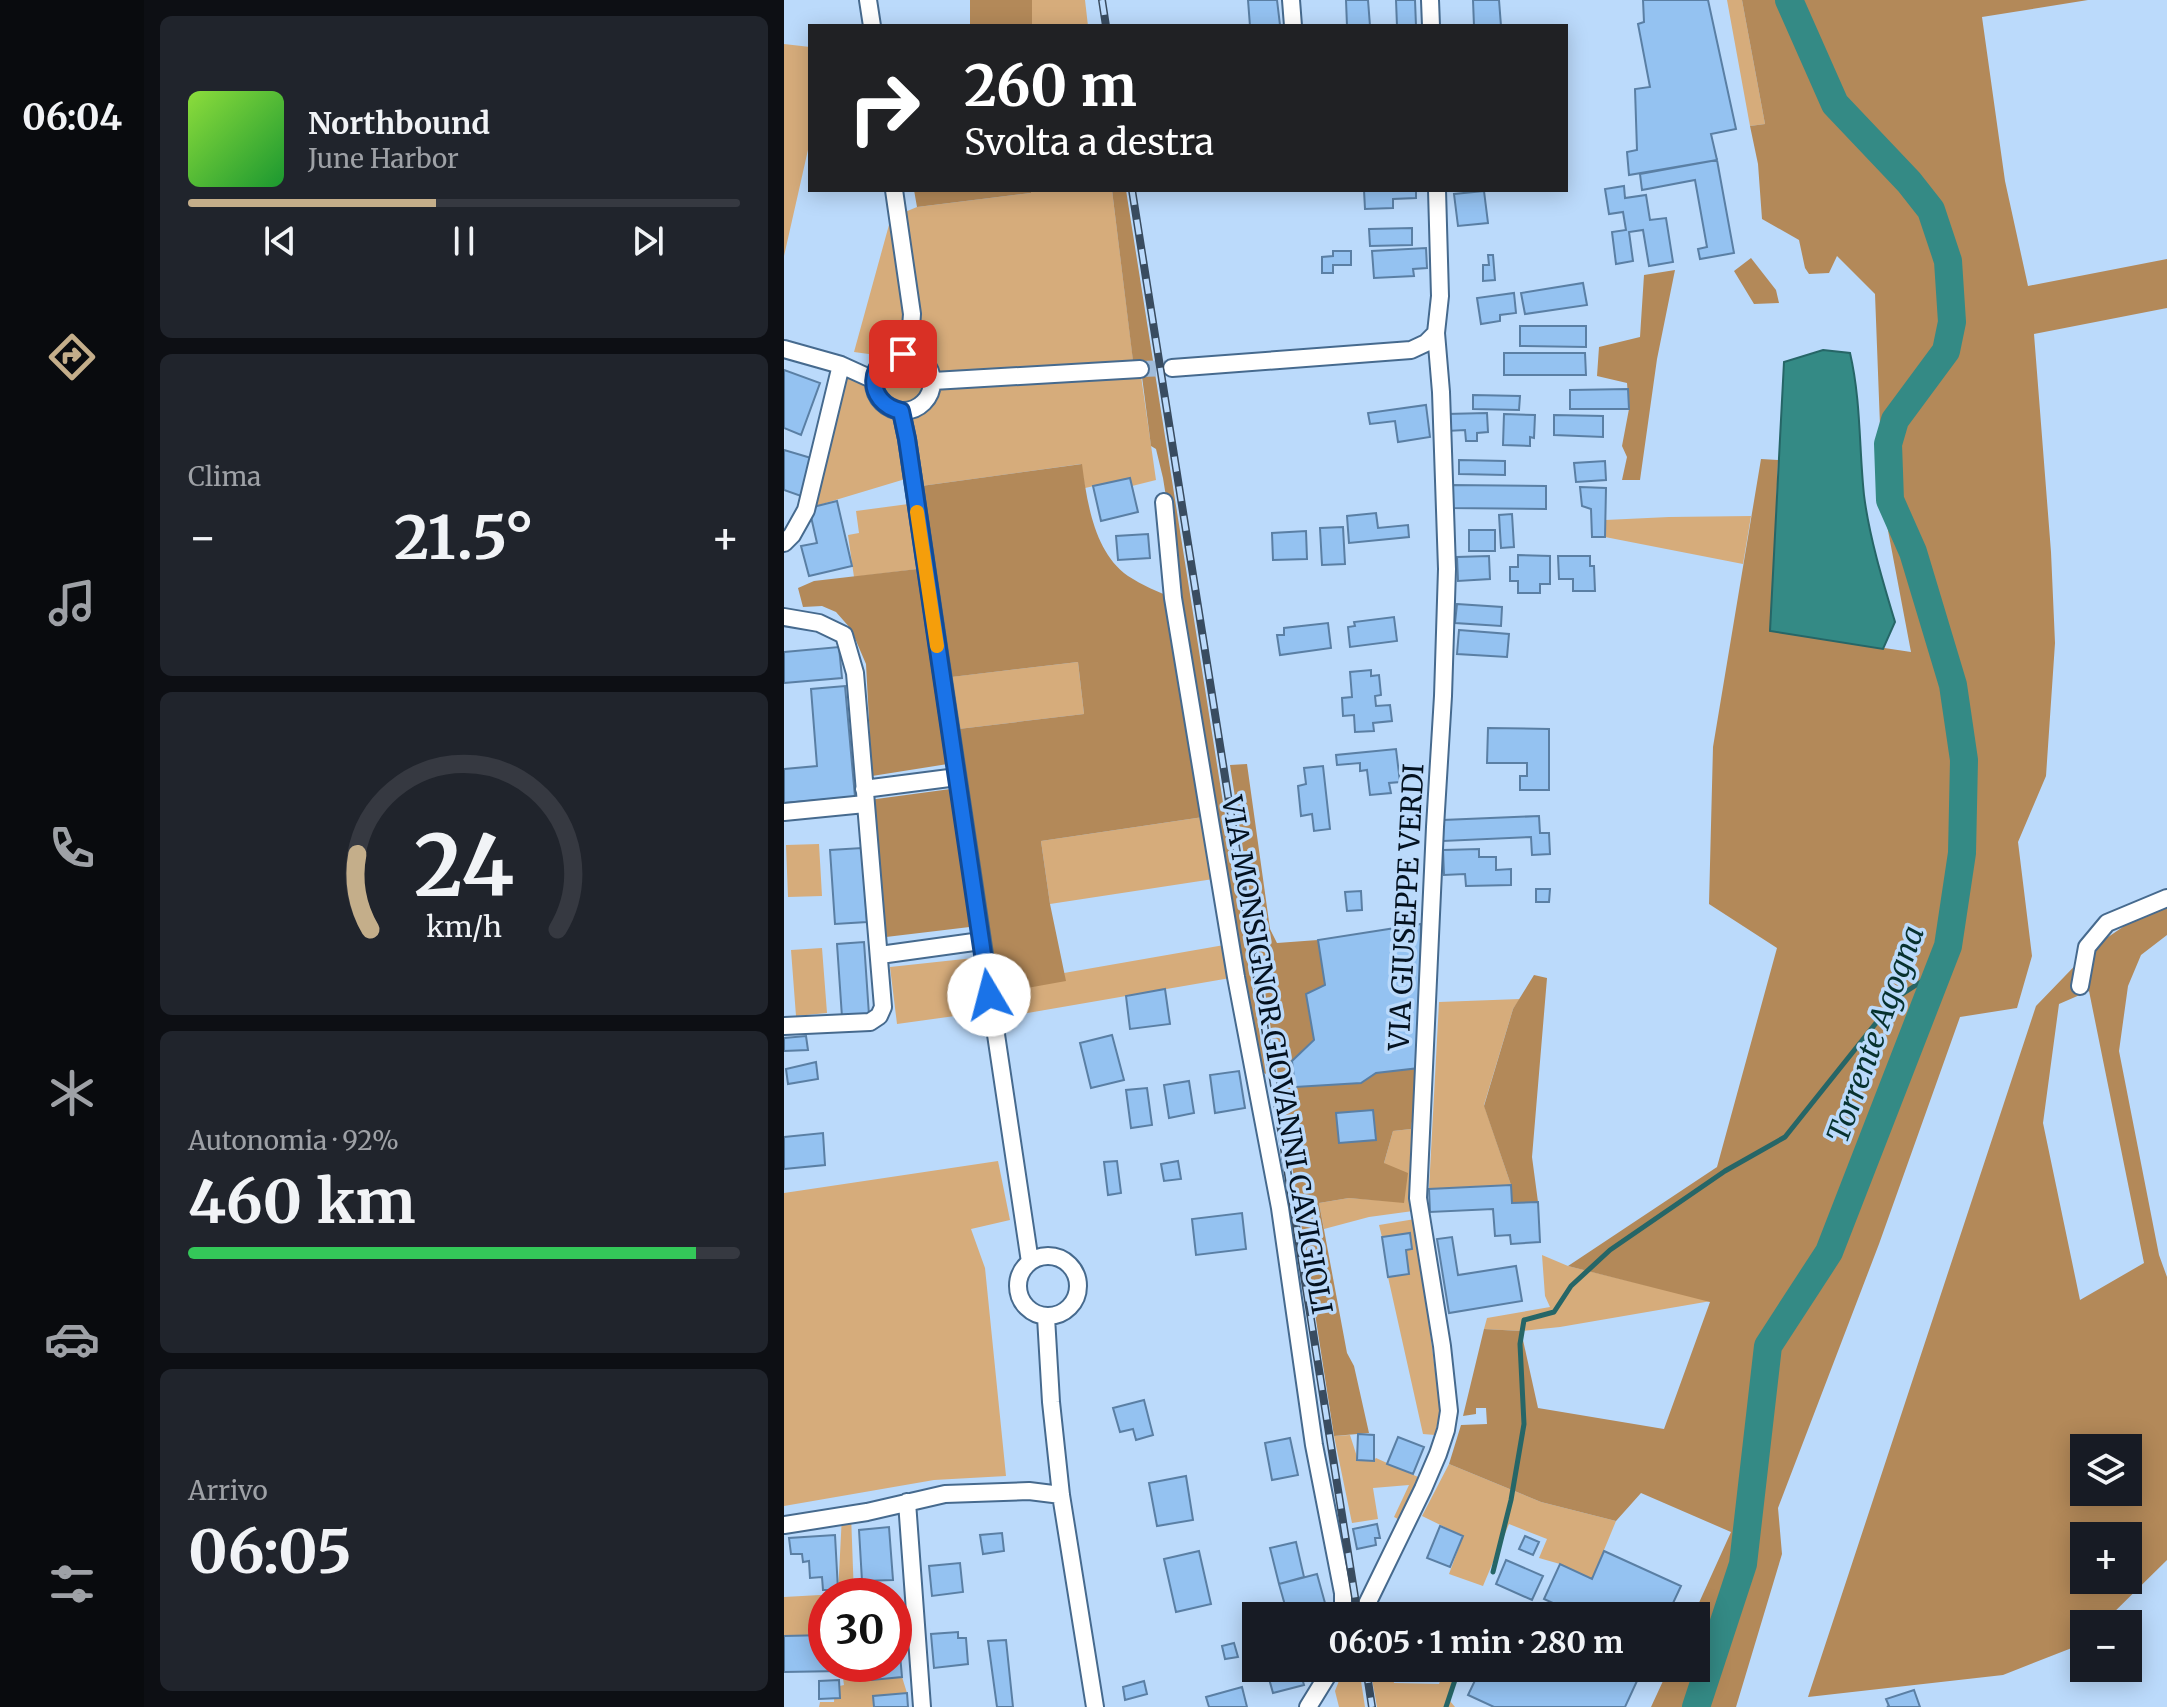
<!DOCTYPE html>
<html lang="it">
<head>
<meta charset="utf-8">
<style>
  body { margin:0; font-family:Merriweather,serif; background:#20242c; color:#f1f3f6; height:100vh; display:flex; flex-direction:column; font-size:30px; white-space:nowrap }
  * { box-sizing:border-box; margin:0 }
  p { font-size:26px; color:#9ea1a6 }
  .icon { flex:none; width:44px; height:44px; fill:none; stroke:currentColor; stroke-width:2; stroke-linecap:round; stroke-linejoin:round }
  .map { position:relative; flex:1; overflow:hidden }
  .details { display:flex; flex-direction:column; gap:16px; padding:16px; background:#0d0f14; width:640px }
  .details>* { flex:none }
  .top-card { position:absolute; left:24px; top:24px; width:760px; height:168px; border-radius:0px; box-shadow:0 4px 20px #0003; background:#202124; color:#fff; overflow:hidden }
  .tools { position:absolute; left:1286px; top:1434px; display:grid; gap:16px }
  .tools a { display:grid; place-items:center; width:72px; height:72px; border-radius:0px; background:#171b24; box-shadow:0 4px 20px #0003; font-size:40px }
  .speed { position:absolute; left:24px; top:1578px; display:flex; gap:16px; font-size:40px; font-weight:700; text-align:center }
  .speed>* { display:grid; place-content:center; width:104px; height:104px; border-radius:50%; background:#171b24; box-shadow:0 4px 20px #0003; line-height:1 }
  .speed .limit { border:12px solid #d22; background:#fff; color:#111 }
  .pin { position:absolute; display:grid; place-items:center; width:68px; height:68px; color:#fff; margin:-34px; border-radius:16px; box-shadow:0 4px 12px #0006 }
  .me { position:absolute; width:88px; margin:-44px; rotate:352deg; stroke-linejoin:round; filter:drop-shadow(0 0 6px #0008) }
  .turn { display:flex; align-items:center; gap:28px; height:168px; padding:0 24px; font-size:36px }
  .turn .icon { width:104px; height:104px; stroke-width:2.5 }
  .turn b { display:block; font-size:56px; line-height:68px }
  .big { font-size:60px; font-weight:700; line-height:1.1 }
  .details .widget { flex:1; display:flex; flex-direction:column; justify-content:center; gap:12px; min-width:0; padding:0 28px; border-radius:12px; background:#20242c }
  .details .dial { align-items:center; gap:0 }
  .dial svg { height:208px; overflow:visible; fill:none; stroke:#363941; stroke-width:7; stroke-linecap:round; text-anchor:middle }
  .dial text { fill:#f1f3f6; stroke:none }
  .song { display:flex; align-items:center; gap:24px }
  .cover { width:96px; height:96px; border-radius:12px; background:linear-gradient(135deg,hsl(90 70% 55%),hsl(130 70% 35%)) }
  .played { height:8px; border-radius:4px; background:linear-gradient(90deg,#c4ae8a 45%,#363941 45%) }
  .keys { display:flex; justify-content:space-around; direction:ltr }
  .heat { display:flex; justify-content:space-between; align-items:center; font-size:44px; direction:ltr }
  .charge { height:12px; border-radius:6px; background:linear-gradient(90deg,#34c759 92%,#363941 0) }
  .trip { position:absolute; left:458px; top:1602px; width:468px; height:80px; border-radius:0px; background:#171b24; box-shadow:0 4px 20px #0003; font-weight:700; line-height:80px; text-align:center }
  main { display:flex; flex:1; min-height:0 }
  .menu { display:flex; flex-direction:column; width:144px; justify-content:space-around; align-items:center; background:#090b0e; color:#9ea1a6 }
  .menu .icon { width:56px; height:56px }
  .menu .current { color:#c4ae8a }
  .menu b { font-size:36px; color:#f1f3f6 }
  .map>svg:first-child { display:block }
</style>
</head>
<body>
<main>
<nav class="menu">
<b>06:04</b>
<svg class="icon current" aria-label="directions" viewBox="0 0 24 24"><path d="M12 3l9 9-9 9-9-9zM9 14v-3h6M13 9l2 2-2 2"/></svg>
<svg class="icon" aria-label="music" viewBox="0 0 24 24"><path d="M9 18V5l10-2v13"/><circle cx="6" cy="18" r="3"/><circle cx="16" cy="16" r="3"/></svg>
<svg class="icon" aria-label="phone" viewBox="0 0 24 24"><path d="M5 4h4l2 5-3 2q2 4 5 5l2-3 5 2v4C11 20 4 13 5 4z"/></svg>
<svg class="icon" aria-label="climate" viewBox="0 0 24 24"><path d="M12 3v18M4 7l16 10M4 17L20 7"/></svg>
<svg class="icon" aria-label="car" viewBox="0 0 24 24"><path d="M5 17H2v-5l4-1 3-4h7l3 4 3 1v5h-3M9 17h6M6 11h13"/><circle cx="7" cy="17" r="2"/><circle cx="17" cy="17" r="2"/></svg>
<svg class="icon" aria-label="filters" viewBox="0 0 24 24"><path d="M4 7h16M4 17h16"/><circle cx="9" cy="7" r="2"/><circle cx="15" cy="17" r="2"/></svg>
</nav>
<section class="details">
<div class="widget">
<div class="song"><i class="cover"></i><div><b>Northbound</b><p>June Harbor</p></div></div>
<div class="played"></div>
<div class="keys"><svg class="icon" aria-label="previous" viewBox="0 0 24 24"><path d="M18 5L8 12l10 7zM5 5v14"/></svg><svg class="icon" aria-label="pause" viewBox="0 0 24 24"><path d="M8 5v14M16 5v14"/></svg><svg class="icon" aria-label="next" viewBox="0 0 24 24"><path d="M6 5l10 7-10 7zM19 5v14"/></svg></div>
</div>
<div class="widget"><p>Clima</p>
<div class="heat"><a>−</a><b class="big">21.5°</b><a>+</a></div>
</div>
<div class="widget dial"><svg viewBox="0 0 100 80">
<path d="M14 69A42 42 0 1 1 86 69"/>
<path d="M14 69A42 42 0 0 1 9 40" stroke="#c4ae8a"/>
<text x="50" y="56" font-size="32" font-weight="700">24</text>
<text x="50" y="72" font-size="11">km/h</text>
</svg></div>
<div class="widget"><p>Autonomia · 92%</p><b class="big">460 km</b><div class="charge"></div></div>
<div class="widget"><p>Arrivo</p><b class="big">06:05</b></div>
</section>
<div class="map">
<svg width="1383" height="1707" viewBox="0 0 1383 1707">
  <rect width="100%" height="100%" fill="#bbdafb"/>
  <path fill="#d6ac7b" d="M248,0H301L304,26H248Z
    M943,0H958L981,124L966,126Z
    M0,44L26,47V141L0,256Z
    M247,190H328L350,368L356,369L372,480L348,486L346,478L301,488L297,464L130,487L128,477L25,508L57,369L90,380L114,376L116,334L97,336L92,355L70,352L108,214L121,212L133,207L247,193Z
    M132,503L142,568L70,577L64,535L75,533L72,511Z
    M967,516L959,564L821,537V520L885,517Z
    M294,662L300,714L166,730L158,678Z
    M426,816L436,878L266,904L257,841Z
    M35,844L38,896L4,897L2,845Z
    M446,944L452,977L209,1019L207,1011L113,1024L106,967L199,957L281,981L280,973Z
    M38,948L43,1013L12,1016L7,950Z
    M736,999L729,1009L700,1105L727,1185L645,1189L655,1002Z
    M627,1129L632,1130L629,1211L585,1217L540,1229L535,1203L565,1198L620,1202L600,1163L609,1131Z
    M214,1161L226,1220L187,1229L201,1268L222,1476L150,1480L0,1506V1193Z
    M631,1219L655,1400V1416L651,1435L639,1434L604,1277L625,1273L622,1250L628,1249L626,1233L598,1237L595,1225Z
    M758,1255L784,1266L927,1301L776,1327L737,1331L700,1329L703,1318L766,1307L761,1296Z
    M566,1435L574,1460L589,1461L592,1458L634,1477L614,1519L610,1517L625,1485L589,1488L594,1519L568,1523L550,1436Z
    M665,1464L757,1502L832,1521L808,1579L776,1564L755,1558L763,1539L725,1524L699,1586L665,1574L679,1536L638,1516Z
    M67,1514L70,1596H42V1635L0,1636V1597L54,1594L58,1515Z
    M57,1664H87L89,1680L118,1677L123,1693L90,1707H35L36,1702H50L51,1687L60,1685Z
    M560,1668H575L581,1707H555L551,1691Z
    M586,1668H607L610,1683L655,1684L661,1668H675L666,1701L671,1707H593Z"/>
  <path fill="#b38959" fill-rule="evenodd" d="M186,0H248V26H186Z
    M958,0H1304L1198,17L1221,181L1244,286L1383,259V308L1250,334L1267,552L1271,643L1262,776L1234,842L1248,956L1233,1008L1176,1017L1095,1244L994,1508L998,1554L952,1707H867L885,1668H912V1616H909L947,1532L857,1493L832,1521L757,1502L665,1464L677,1425L703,1424L702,1408H692V1414L679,1416L700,1329L737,1331L754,1408L880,1429L926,1302L784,1266L933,1167L993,948L925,904L929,747L977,459L994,460L987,631L1127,652L1099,504L1091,294L1053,256L1045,273L1025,274L1021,268L1015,240L978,219L974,164L966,126L981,124Z
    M130,190H247V193L133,207Z
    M328,190H342L482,1074L478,1072L434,820L379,478L372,449L367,446L357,369H350Z
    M967,258L992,290L995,303L970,304L950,271Z
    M891,270L873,359L856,480H838L843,457L838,446L845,409L843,383L813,376L815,347L856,337L860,275Z
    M298,464C303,502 310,552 344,576C358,585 374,592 389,598L426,816L257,841L266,904L282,981L205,995L194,926L102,937L85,800L174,788L170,763L88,776L82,664L67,629L52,612L38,606L19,607L14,588L30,581L142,568L130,487ZM294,662L300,714L166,730L159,678Z
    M463,764L486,929L493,943L534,940L541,985L522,994L530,1040L508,1061L511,1086L577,1083L592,1073L635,1068L627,1129L609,1131L600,1163L624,1173L620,1203L565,1198L535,1203L563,1353L570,1366L585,1433L550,1436L446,765Z
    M1383,892V935L1357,955L1344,986L1335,1051L1375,1255L1383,1277V1560L1318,1624H1300V1642L1298,1644L1219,1675L1024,1697L1252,1006L1308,948L1352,918ZM1305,991L1360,1263L1296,1300L1259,1123L1275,1004ZM1300,1448H1344V1492H1300ZM1300,1536H1344V1580H1300Z
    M750,975L763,978L748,1157L754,1202L728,1203L727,1185L700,1106L729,1009Z"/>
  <path fill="#348a85" stroke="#266667" stroke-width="2" d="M1039,350L1066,353C1077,400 1075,448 1080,495C1085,536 1099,582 1111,622L1099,649L986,631L1000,362Z"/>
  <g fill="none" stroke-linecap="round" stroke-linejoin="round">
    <path stroke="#266667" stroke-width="5" d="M709,1572L727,1500L740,1424L736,1344L740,1320L770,1312L787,1286L826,1250L941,1171L1001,1137L1112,998L1154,971
      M662,1707L675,1668"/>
    <path stroke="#348a85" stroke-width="28" d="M912,1707L959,1564L984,1346L1045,1252L1164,946L1178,853L1180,760L1169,685L1129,552L1106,500L1104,444L1111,420L1162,351L1168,322L1164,261L1147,210L1125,182L1051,104L1005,0"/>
  </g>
  <path fill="#94c2f1" stroke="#5a7fa4" stroke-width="2" d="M464,0H493L496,25L501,26H466Z
    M562,0H584L586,26H563Z
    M612,0H631L632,26H613Z
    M689,0H715L717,26H690Z
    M859,0H924L952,129L927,134L933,160L845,175L843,152L853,150L851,89L866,87L854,24L860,22Z
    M933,160L950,253L916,259L914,249L923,247L911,180L858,190L856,174Z
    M840,186L841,198L862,195L866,220L882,218L889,262L865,266L859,230L845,232L849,261L832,264L828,232L842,230L839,212L825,214L821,189Z
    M580,190H632V198L609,199V208L581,209Z
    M700,191L704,223L674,226L670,194Z
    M628,228V245L586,246L585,229Z
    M642,248L643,268L629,269L630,276L590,278L588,251Z
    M549,251H567V265H549V273H538V257L549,256Z
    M704,255H709L711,280L699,281V265H705Z
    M799,283L803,305L741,314L737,293Z
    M730,293L732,313L716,315V321L697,324L693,298Z
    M736,326H802V347L736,346Z
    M720,353H801L802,375H720Z
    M0,370L36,383L17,435L0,428Z
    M844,389L845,409H786V390Z
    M689,395L736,396L735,410L689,409Z
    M642,405L646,437L614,442L611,421L586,424L584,413Z
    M703,413L704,432L693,433V441H682L681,430L663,431L662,414Z
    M720,414L751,415L750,438L746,437V446L719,445Z
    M770,415L819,416V437L770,435Z
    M0,450L27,458L17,496L0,490Z
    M675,460L721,461V475L675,474Z
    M821,461L822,480L792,482L790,463Z
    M346,478L354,512L317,521L309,486Z
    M666,485L762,486V509L665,508Z
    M796,487L822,488L821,537H808L807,509L798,506Z
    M53,501L68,566L25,576L17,546L33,543L25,508Z
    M592,513L594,528L624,525L625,537L565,543L563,516Z
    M728,514L730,547L717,548L715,515Z
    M559,527L561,564L538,565L536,528Z
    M685,530H711V551H685Z
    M522,531L523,559L489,560L488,533Z
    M364,534L366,558L334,560L332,536Z
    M734,555L766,556V584H756V593H734V581H726V567H734Z
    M705,556L706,579L674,581L673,557Z
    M774,556H806V566H810L811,591H789V579H775Z
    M673,604L718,607L717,626L671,623Z
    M610,617L613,641L566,647L564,627L571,626L570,622Z
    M544,623L547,648L496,655L493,635H500V628Z
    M675,630L725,634L723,657L673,654Z
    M55,647L58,678L0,683V652Z
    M587,670V676L595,675L597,695L591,696L592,706L606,705L608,721L589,723L590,731L571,732L570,715L559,716L558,698L568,697L566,672Z
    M61,686L71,797L0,803V769L33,766L27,689Z
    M704,728L765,729V790H736V776H743V763H703Z
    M612,749L616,782L605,783L607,793L586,795L583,770L576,771V763L553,765L552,755Z
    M539,766L546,829L530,831L528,814L517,816L514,786L522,784L520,768Z
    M755,816L756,833H765L766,854L748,855L747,837L659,841V820Z
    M78,848L83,922L51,924L46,850Z
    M695,849V857H712V870L727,869V885L682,886L681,874L660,875L659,850Z
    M752,889H766L765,902H752Z
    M577,891L578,910L563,911L561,892Z
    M637,924L635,1068L592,1073L577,1083L511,1087L508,1061L530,1040L522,994L541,985L534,940Z
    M80,942L85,1015L58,1017L53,944Z
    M381,989L386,1024L346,1029L342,996Z
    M328,1035L340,1080L307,1088L296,1043Z
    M22,1036L24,1050L0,1051V1038Z
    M32,1062L34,1079L4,1084L2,1069Z
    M455,1071L461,1108L431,1113L426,1075Z
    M405,1081L410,1113L385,1118L380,1085Z
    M363,1088L368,1125L347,1128L342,1090Z
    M589,1110L592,1140L555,1143L552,1113Z
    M39,1133L41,1165L0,1169V1137Z
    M333,1161L337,1193L324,1195L320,1162Z
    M394,1161L397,1179L380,1181L377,1164Z
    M727,1185L728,1203L754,1202L756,1242L727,1244L726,1235L711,1236L709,1209L646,1212L645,1189Z
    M458,1213L462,1249L412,1255L408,1219Z
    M626,1233L628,1249L622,1250L625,1274L604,1277L598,1237Z
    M668,1237L674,1275L732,1266L738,1301L665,1313L653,1239Z
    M360,1400L369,1435L352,1440L349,1429L336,1432L329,1408Z
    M574,1434L590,1435V1461L573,1460Z
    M614,1437L640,1447L629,1474L603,1464Z
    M506,1438L514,1475L488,1480L481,1443Z
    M402,1476L409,1520L373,1526L365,1483Z
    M593,1524L596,1538H591L592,1545L573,1549L569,1529Z
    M656,1526L679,1536L666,1567L643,1558Z
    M105,1527L109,1580L78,1581L75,1530Z
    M218,1533L220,1551L199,1554L196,1535Z
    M51,1535L54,1590H39L38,1577L26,1578L25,1561L19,1562L18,1554H7L5,1538Z
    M741,1536L755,1542L749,1555L735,1549Z
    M512,1542L520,1577L495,1584L486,1548Z
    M415,1551L427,1604L392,1612L380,1559Z
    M820,1551L897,1586L883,1616H797L760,1599L776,1564L808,1579Z
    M722,1560L759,1576L748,1600L712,1584Z
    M176,1563L179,1592L148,1596L145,1566Z
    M533,1574L544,1614L504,1616L495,1584Z
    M114,1632L118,1677L88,1680L87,1664H110V1633Z
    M174,1632V1638H182L184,1664L150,1668L147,1634Z
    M42,1635V1664H57V1671L0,1672V1636Z
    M222,1640L229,1707H213L204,1641Z
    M450,1643L454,1657L441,1659L438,1646Z
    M482,1668H515L520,1685L489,1693Z
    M697,1668H859L841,1707H710L684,1695Z
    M55,1680L56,1698L35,1699V1681Z
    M360,1681L363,1694L341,1700L339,1687Z
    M458,1687L463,1707H425L422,1697Z
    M1130,1690L1136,1707H1103L1105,1706L1102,1699Z
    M123,1693L124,1707H90L89,1696Z"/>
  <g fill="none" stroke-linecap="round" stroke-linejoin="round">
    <path stroke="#a0bcda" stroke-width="16" stroke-dasharray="16 8" stroke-linecap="butt" d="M356,369L388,368"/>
    <defs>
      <path id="minor" d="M84,0L88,26
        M507,0L509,26
        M646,0L647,26
        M110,190L128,314L125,354
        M0,349L57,365L90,380
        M90 382a29 29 0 1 1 58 0a29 29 0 1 1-58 0Z
        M388,368L627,350L642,343L652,333
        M149,381L356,369
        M117,411L123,439L246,1262
        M380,502L389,598L452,977L496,1208L530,1445L559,1593V1616
        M0,543L8,535L22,510L57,365
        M0,617L35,623L60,635L71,673L99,1007L95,1016L86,1022L0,1026
        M80,789L173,777
        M0,812L81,804
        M96,955L197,941
        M1296,986L1303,947L1323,923L1383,898
        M234 1286a30 30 0 1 1 60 0a30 30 0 1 1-60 0Z
        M262,1317L267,1402L277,1495L311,1707
        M123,1502L138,1707
        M0,1525L83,1512L161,1494L245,1491L277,1495
        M581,1608L639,1489L654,1454L662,1430L665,1411L658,1346L634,1198L651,827L659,696L663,569L657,392L652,333L656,296L653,190
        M524,1707L548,1668"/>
    </defs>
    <use href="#minor" stroke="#466a8e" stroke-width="20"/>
    <use href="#minor" stroke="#fff" stroke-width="16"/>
    <defs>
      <path id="rail" d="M318,0L322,26
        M348,190L574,1616
        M582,1668L588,1707"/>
    </defs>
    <use href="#rail" stroke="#394c60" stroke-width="8"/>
    <use href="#rail" stroke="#bbdafb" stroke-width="5" stroke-dasharray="15" stroke-linecap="butt"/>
  </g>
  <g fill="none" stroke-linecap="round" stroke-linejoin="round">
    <defs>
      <path id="route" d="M119,354C82,357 80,403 117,411L123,439L205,995"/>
    </defs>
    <use href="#route" stroke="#114b97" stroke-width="20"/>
    <use href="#route" stroke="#1a73e8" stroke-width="14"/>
    <path stroke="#f59e0b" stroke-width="14" d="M133,512L153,646"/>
  </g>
  <g text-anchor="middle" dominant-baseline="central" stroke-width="7" stroke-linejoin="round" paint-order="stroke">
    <g font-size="28" fill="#041220" stroke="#bbdafb">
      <text transform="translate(622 907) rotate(-87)">VIA GIUSEPPE VERDI</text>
      <text transform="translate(493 1055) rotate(80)">VIA MONSIGNOR GIOVANNI CAVIGIOLI</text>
    </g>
    <g font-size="30" font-style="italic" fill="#07322f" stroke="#bbdafb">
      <text transform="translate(1091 1034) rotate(-70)">Torrente Agogna</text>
    </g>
  </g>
</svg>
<div class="tools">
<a><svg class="icon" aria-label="layers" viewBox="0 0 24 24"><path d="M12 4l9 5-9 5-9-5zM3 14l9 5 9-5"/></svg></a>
<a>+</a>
<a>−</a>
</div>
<div class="speed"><div class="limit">30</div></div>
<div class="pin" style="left:119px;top:354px;background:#d93025"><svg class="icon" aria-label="arrive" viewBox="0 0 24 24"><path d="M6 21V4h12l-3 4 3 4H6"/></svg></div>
<svg class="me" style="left:205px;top:995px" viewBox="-20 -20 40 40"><circle r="19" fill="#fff"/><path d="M0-13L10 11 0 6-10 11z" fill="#1a73e8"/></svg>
<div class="trip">06:05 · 1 min · 280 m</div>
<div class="top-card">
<div class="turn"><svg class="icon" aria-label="right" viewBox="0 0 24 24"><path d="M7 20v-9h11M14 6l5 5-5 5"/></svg><div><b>260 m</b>Svolta a destra</div></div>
</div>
</div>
</main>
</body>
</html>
